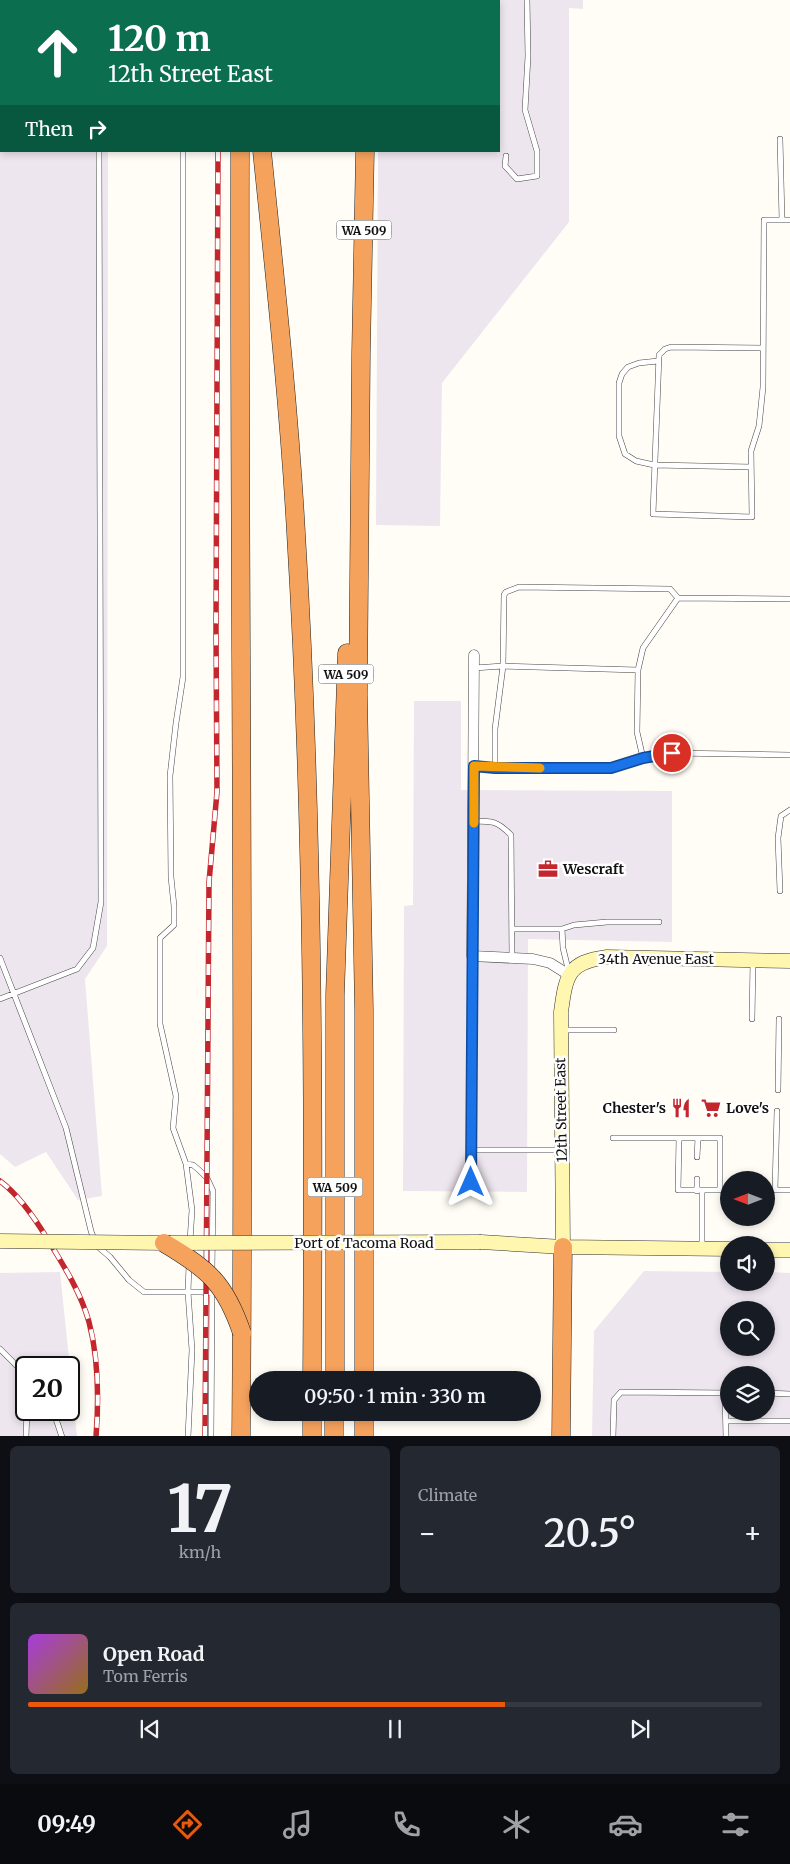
<!DOCTYPE html>
<html lang="en">
<head>
<meta charset="utf-8">
<style>
  body { margin:0; font-family:Merriweather,serif; background:#242831; color:#f1f3f6; height:100vh; display:flex; flex-direction:column; font-size:19px; white-space:nowrap }
  * { box-sizing:border-box; margin:0 }
  p { font-size:16px; color:#9ea1a6 }
  .icon { flex:none; width:28px; height:28px; fill:none; stroke:currentColor; stroke-width:2; stroke-linecap:round; stroke-linejoin:round }
  .map { position:relative; height:1436px; overflow:hidden }
  .panel { display:flex; flex-direction:column; gap:10px; padding:10px; background:#0d0f14; flex:1 }
  .panel>* { flex:none }
  .guide { position:absolute; left:0px; top:0px; width:500px; height:152px; box-shadow:0 2px 8px #0003; background:#0b6e4f; color:#fff; overflow:hidden }
  .needle { width:32px; rotate:270deg }
  .controls { position:absolute; left:720px; top:1171px; display:grid; gap:10px }
  .controls a { display:grid; place-items:center; width:55px; height:55px; border-radius:50%; background:#171b24; box-shadow:0 2px 8px #0003; font-size:25px }
  .speed { position:absolute; left:15px; top:1356px; display:flex; gap:10px; font-size:25px; font-weight:700; text-align:center }
  .speed>* { display:grid; place-content:center; width:65px; height:65px; border-radius:50%; background:#171b24; box-shadow:0 2px 8px #0003; line-height:1 }
  .speed .limit { border:2px solid #111; border-radius:8px; background:#fff; color:#111 }
  .pin { position:absolute; display:grid; place-items:center; width:42px; height:42px; color:#fff; margin:-21px; border:2px solid #fff; border-radius:50%; box-shadow:0 1px 5px #0007 }
  .me { position:absolute; width:55px; margin:-28px; rotate:0deg; stroke-linejoin:round; filter:drop-shadow(0 0 4px #0008) }
  .turn { display:flex; align-items:center; gap:18px; height:105px; padding:0 25px; font-size:22px }
  .turn .icon { width:65px; height:65px; stroke-width:2.5 }
  .turn b { display:block; font-size:35px; line-height:42px }
  .then { display:flex; align-items:center; height:48px; padding:0 25px; background:#0003; gap:10px; font-size:19px }
  .big { font-size:38px; font-weight:600; line-height:1.1 }
  .panel .card { flex:1; display:flex; flex-direction:column; justify-content:center; gap:8px; min-width:0; padding:0 18px; border-radius:8px; background:#242831 }
  .panel .dial { align-items:center; gap:0 }
  .dial b { font-size:65px; line-height:1 }
  .song { display:flex; align-items:center; gap:15px }
  .cover { width:60px; height:60px; border-radius:8px; background:linear-gradient(135deg,hsl(280 70% 55%),hsl(40 70% 35%)) }
  .played { height:5px; border-radius:2px; background:linear-gradient(90deg,#ea580c 65%,#363941 65%) }
  .keys { display:flex; justify-content:space-around; direction:ltr }
  .heat { display:flex; justify-content:space-between; align-items:center; font-size:28px; direction:ltr }
  .panel .tiles { flex:1; display:grid; gap:10px; grid-template-columns:1fr 1fr }
  .card:last-child { grid-column:span 2 }
  .trip { position:absolute; left:249px; top:1371px; width:292px; height:50px; border-radius:25px; background:#171b24; box-shadow:0 2px 8px #0003; font-weight:600; line-height:50px; text-align:center }
  .tab-bar { display:flex; height:80px; justify-content:space-around; align-items:center; background:#090b0e; color:#9ea1a6 }
  .tab-bar .icon { width:35px; height:35px }
  .tab-bar .active { color:#ea580c }
  .tab-bar b { font-size:22px; color:#f1f3f6 }
  .map>svg:first-child { display:block }
</style>
</head>
<body>
<div class="map">
<svg width="790" height="1437" viewBox="0 0 790 1437">
  <rect width="100%" height="100%" fill="#fffdf5"/>
  <path fill="#eee6ef" fill-rule="evenodd" d="M0,0L100,1H1V151H108L107,946L85,979L102,1196L78,1200L46,1152L15,1167L0,1154Z
    M379,0H583V9L569,8V222L442,383L440,526L376,525L378,151H499V1Z
    M414,701H461V790L672,791V942L528,939L527,1192L403,1191L404,906L413,905Z
    M644,1271L729,1272V1282H766V1272L790,1273V1436L592,1437L594,1331ZM729,1310H766V1348H729ZM729,1375H766V1412H729Z
    M60,1272L77,1436H0V1273ZM26,1368H69V1410H26Z"/>
  <g fill="none" stroke-linecap="round" stroke-linejoin="round">
    <defs>
      <path id="lane" d="M89,0V1
        M182,0V1
        M780,139L782,220
        M183,151V677L176,723L170,776L171,877L174,906V925L160,938V1024L176,1096L173,1128L186,1164L192,1210L190,1241
        M506,156L505,166L517,179L537,176V151L525,110L528,56L527,0
        M763,348L671,347L665,349L659,355L653,514L752,517L751,451L759,426L763,387L764,220H790
        M658,361L639,363L628,367L622,374L619,383V436L625,454L636,461L654,465L751,467
        M790,599L678,598L670,589L519,587L506,592L504,595L503,666L495,729V768H611L643,758L672,753L790,755
        M474,668L503,666L638,670
        M643,758L637,732L638,670L643,648L678,598
        M474,766L495,768
        M474,821C493,821 497,821 511,835L512,958
        M780,891L778,838L781,816L790,810
        M512,929H562L574,925L607,922H659
        M562,929L563,948L569,973
        M0,958L66,1128L91,1231L96,1245L110,1257L129,1280L144,1292H201L212,1293
        M0,999L77,969L93,948L101,902L99,151
        M752,1019L753,961
        M562,1030H614
        M778,1090L779,1019
        M613,1138H720V1190
        M679,1138L678,1190H729
        M471,1150H561
        M697,1157L698,1138
        M186,1164L193,1165L199,1170L207,1178L213,1191L212,1271
        M471,1182L472,956
        M766,1190H790
        M775,1190L777,1111
        M697,1191V1179
        M702,1248V1191
        M0,1349L26,1375
        M725,1393L726,1437
        M766,1393L790,1394
        M53,1410L62,1437
        M726,1421H790
        M26,1437L27,1410
        M188,1437L192,1350L188,1292L189,1265
        M211,1437L212,1292
        M613,1437L614,1400L621,1392L729,1393"/>
      <path id="street" d="M474,655L472,956L533,959L550,963L569,975"/>
      <path id="secondary" d="M481,1242L563,1247L729,1249
        M563,1247L561,1012C566,975 568,962 607,957L790,961
        M766,1250H790"/>
      <path id="highway" d="M248,0V1
        M356,0L357,1
        M240,151C239,580 245,1008 241,1437
        M262,151C275,278 289,406 296,533C313,815 314,1098 312,1380
        M335,1380V995L347,653
        M364,1380V1010L358,694L361,353L365,151
        M312,1437V1412
        M334,1437V1412
        M364,1437V1412
        M561,1437L563,1247"/>
    </defs>
    <use href="#lane" stroke="#444" stroke-width="6"/>
    <use href="#street" stroke="#444" stroke-width="11"/>
    <use href="#secondary" stroke="#333" stroke-width="15"/>
    <use href="#highway" stroke="#222" stroke-width="19"/>
    <use href="#lane" stroke="#fff" stroke-width="5"/>
    <use href="#street" stroke="#fff" stroke-width="10"/>
    <use href="#secondary" stroke="#fff6b0" stroke-width="14"/>
    <use href="#highway" stroke="#f5a25d" stroke-width="18"/>
    <defs>
      <path id="rail" d="M218,0V1
        M0,1181C19,1195 36,1220 48,1240C64,1266 81,1293 89,1322C99,1360 99,1398 96,1437
        M205,1437L209,882L217,792L216,630L218,151"/>
    </defs>
    <use href="#rail" stroke="#c4262e" stroke-width="5.5"/>
    <use href="#rail" stroke="#fff" stroke-width="4" stroke-dasharray="11" stroke-linecap="butt"/>
    <defs>
      <path id="secondary-bridge" d="M0,1241L164,1243L481,1242"/>
      <path id="highway-bridge" d="M164,1243C208,1269 225,1283 242,1333"/>
    </defs>
    <use href="#secondary-bridge" stroke="#333" stroke-width="15" stroke-linecap="butt"/>
    <use href="#highway-bridge" stroke="#222" stroke-width="19" stroke-linecap="butt"/>
    <use href="#secondary-bridge" stroke="#fff6b0" stroke-width="14"/>
    <use href="#highway-bridge" stroke="#f5a25d" stroke-width="18"/>
  </g>
  <g fill="none" stroke-linecap="round" stroke-linejoin="round">
    <defs>
      <path id="route" d="M471,1182L474,766L495,768H611L643,758L672,753"/>
    </defs>
    <use href="#route" stroke="#114b97" stroke-width="12"/>
    <use href="#route" stroke="#1a73e8" stroke-width="9"/>
    <path stroke="#f59e0b" stroke-width="9" d="M474,823V766L540,768"/>
  </g>
  <defs>
    <symbol id="office-bare" viewBox="-9 -9 18 18"><path d="M-6-3h4V-5.5h4V-3h4V5H-6ZM-1-4.5V-3h2v-1.5ZM-6 0V1H6V0Z" fill="#c4262e" stroke="#fff" stroke-width="2.5" paint-order="stroke"/></symbol>
    <symbol id="restaurant-bare" viewBox="-9 -9 18 18"><path d="M-5-6h1v4h1v-4h1v4h1v-4h1v5L-1.5 .5V6h-2V.5L-5-1ZM5-6V6H3V1.5H1.5Q1.5-4 5-6Z" fill="#c4262e" stroke="#fff" stroke-width="2.5" paint-order="stroke"/></symbol>
    <symbol id="supermarket-bare" viewBox="-9 -9 18 18"><path d="M-6-5.5h2.5l.6 2H6L4.5 2H-2.5L-4.4-4H-6ZM-1.5 3.2a1.3 1.3 0 1 0 .1 0ZM3 3.2a1.3 1.3 0 1 0 .1 0Z" fill="#c4262e" stroke="#fff" stroke-width="2.5" paint-order="stroke"/></symbol>
  </defs>
  <g fill-rule="evenodd">
    <use href="#office-bare" x="534" y="855" width="28" height="28"/>
    <use href="#restaurant-bare" x="667" y="1094" width="28" height="28"/>
    <use href="#supermarket-bare" x="697" y="1094" width="28" height="28"/>
  </g>
  <g text-anchor="middle" dominant-baseline="central" stroke-width="5" stroke-linejoin="round" paint-order="stroke">
    <g fill="#fff" stroke="#585858" stroke-width="1">
      <rect x="336.5" y="220.5" width="55" height="19" rx="4"/>
      <rect x="318.5" y="664.5" width="55" height="19" rx="4"/>
      <rect x="307.5" y="1177.5" width="55" height="19" rx="4"/>
    </g>
    <g font-size="12" font-weight="bold" fill="#111">
      <text x="364" y="230">WA 509</text>
      <text x="346" y="674">WA 509</text>
      <text x="335" y="1187">WA 509</text>
    </g>
    <g font-size="14" font-weight="bold" fill="#111" stroke="#fff" text-anchor="start">
      <text x="563" y="869">Wescraft</text>
      <text x="666" y="1108" text-anchor="end">Chester's</text>
      <text x="726" y="1108">Love's</text>
    </g>
    <g font-size="14" fill="#111" stroke="#fff">
      <text x="656" y="959">34th Avenue East</text>
      <text transform="translate(561 1110) rotate(-91)">12th Street East</text>
      <text x="364" y="1243">Port of Tacoma Road</text>
    </g>
  </g>
</svg>
<div class="controls">
<a><svg class="needle" viewBox="-14 -14 28 28"><path d="M0-13l5 13h-10z" fill="#e53935"/><path d="M0 13l5-13h-10z" fill="#9ea1a6"/></svg></a>
<a><svg class="icon" aria-label="sound" viewBox="0 0 24 24"><path d="M4 9h4l5-4v14l-5-4H4zM17 9q2 3 0 6"/></svg></a>
<a><svg class="icon" aria-label="search" viewBox="0 0 24 24"><circle cx="10" cy="10" r="6"/><path d="M15 15l6 6"/></svg></a>
<a><svg class="icon" aria-label="layers" viewBox="0 0 24 24"><path d="M12 4l9 5-9 5-9-5zM3 14l9 5 9-5"/></svg></a>
</div>
<div class="speed"><div class="limit">20</div></div>
<div class="pin" style="left:672px;top:753px;background:#d93025"><svg class="icon" aria-label="arrive" viewBox="0 0 24 24"><path d="M6 21V4h12l-3 4 3 4H6"/></svg></div>
<svg class="me" style="left:471px;top:1182px" viewBox="-20 -20 40 40"><path d="M0-17L14 15 0 8-14 15z" fill="#1a73e8" stroke="#fff" stroke-width="4"/></svg>
<div class="trip">09:50 · 1 min · 330 m</div>
<div class="guide">
<div class="turn"><svg class="icon" aria-label="ahead" viewBox="0 0 24 24"><path d="M12 20V5M6 11l6-6 6 6"/></svg><div><b>120 m</b>12th Street East</div></div>
<div class="then">Then<svg class="icon" aria-label="right" viewBox="0 0 24 24"><path d="M7 20v-9h11M14 6l5 5-5 5"/></svg></div>
</div>
</div>
<section class="panel">
<div class="tiles">
<div class="card dial"><b>17</b><p>km/h</p></div>
<div class="card"><p>Climate</p>
<div class="heat"><a>−</a><b class="big">20.5°</b><a>+</a></div>
</div>
<div class="card">
<div class="song"><i class="cover"></i><div><b>Open Road</b><p>Tom Ferris</p></div></div>
<div class="played"></div>
<div class="keys"><svg class="icon" aria-label="previous" viewBox="0 0 24 24"><path d="M18 5L8 12l10 7zM5 5v14"/></svg><svg class="icon" aria-label="pause" viewBox="0 0 24 24"><path d="M8 5v14M16 5v14"/></svg><svg class="icon" aria-label="next" viewBox="0 0 24 24"><path d="M6 5l10 7-10 7zM19 5v14"/></svg></div>
</div>
</div>
</section>
<nav class="tab-bar">
<b>09:49</b>
<svg class="icon active" aria-label="directions" viewBox="0 0 24 24"><path d="M12 3l9 9-9 9-9-9zM9 14v-3h6M13 9l2 2-2 2"/></svg>
<svg class="icon" aria-label="music" viewBox="0 0 24 24"><path d="M9 18V5l10-2v13"/><circle cx="6" cy="18" r="3"/><circle cx="16" cy="16" r="3"/></svg>
<svg class="icon" aria-label="phone" viewBox="0 0 24 24"><path d="M5 4h4l2 5-3 2q2 4 5 5l2-3 5 2v4C11 20 4 13 5 4z"/></svg>
<svg class="icon" aria-label="climate" viewBox="0 0 24 24"><path d="M12 3v18M4 7l16 10M4 17L20 7"/></svg>
<svg class="icon" aria-label="car" viewBox="0 0 24 24"><path d="M5 17H2v-5l4-1 3-4h7l3 4 3 1v5h-3M9 17h6M6 11h13"/><circle cx="7" cy="17" r="2"/><circle cx="17" cy="17" r="2"/></svg>
<svg class="icon" aria-label="filters" viewBox="0 0 24 24"><path d="M4 7h16M4 17h16"/><circle cx="9" cy="7" r="2"/><circle cx="15" cy="17" r="2"/></svg>
</nav>
</body>
</html>
